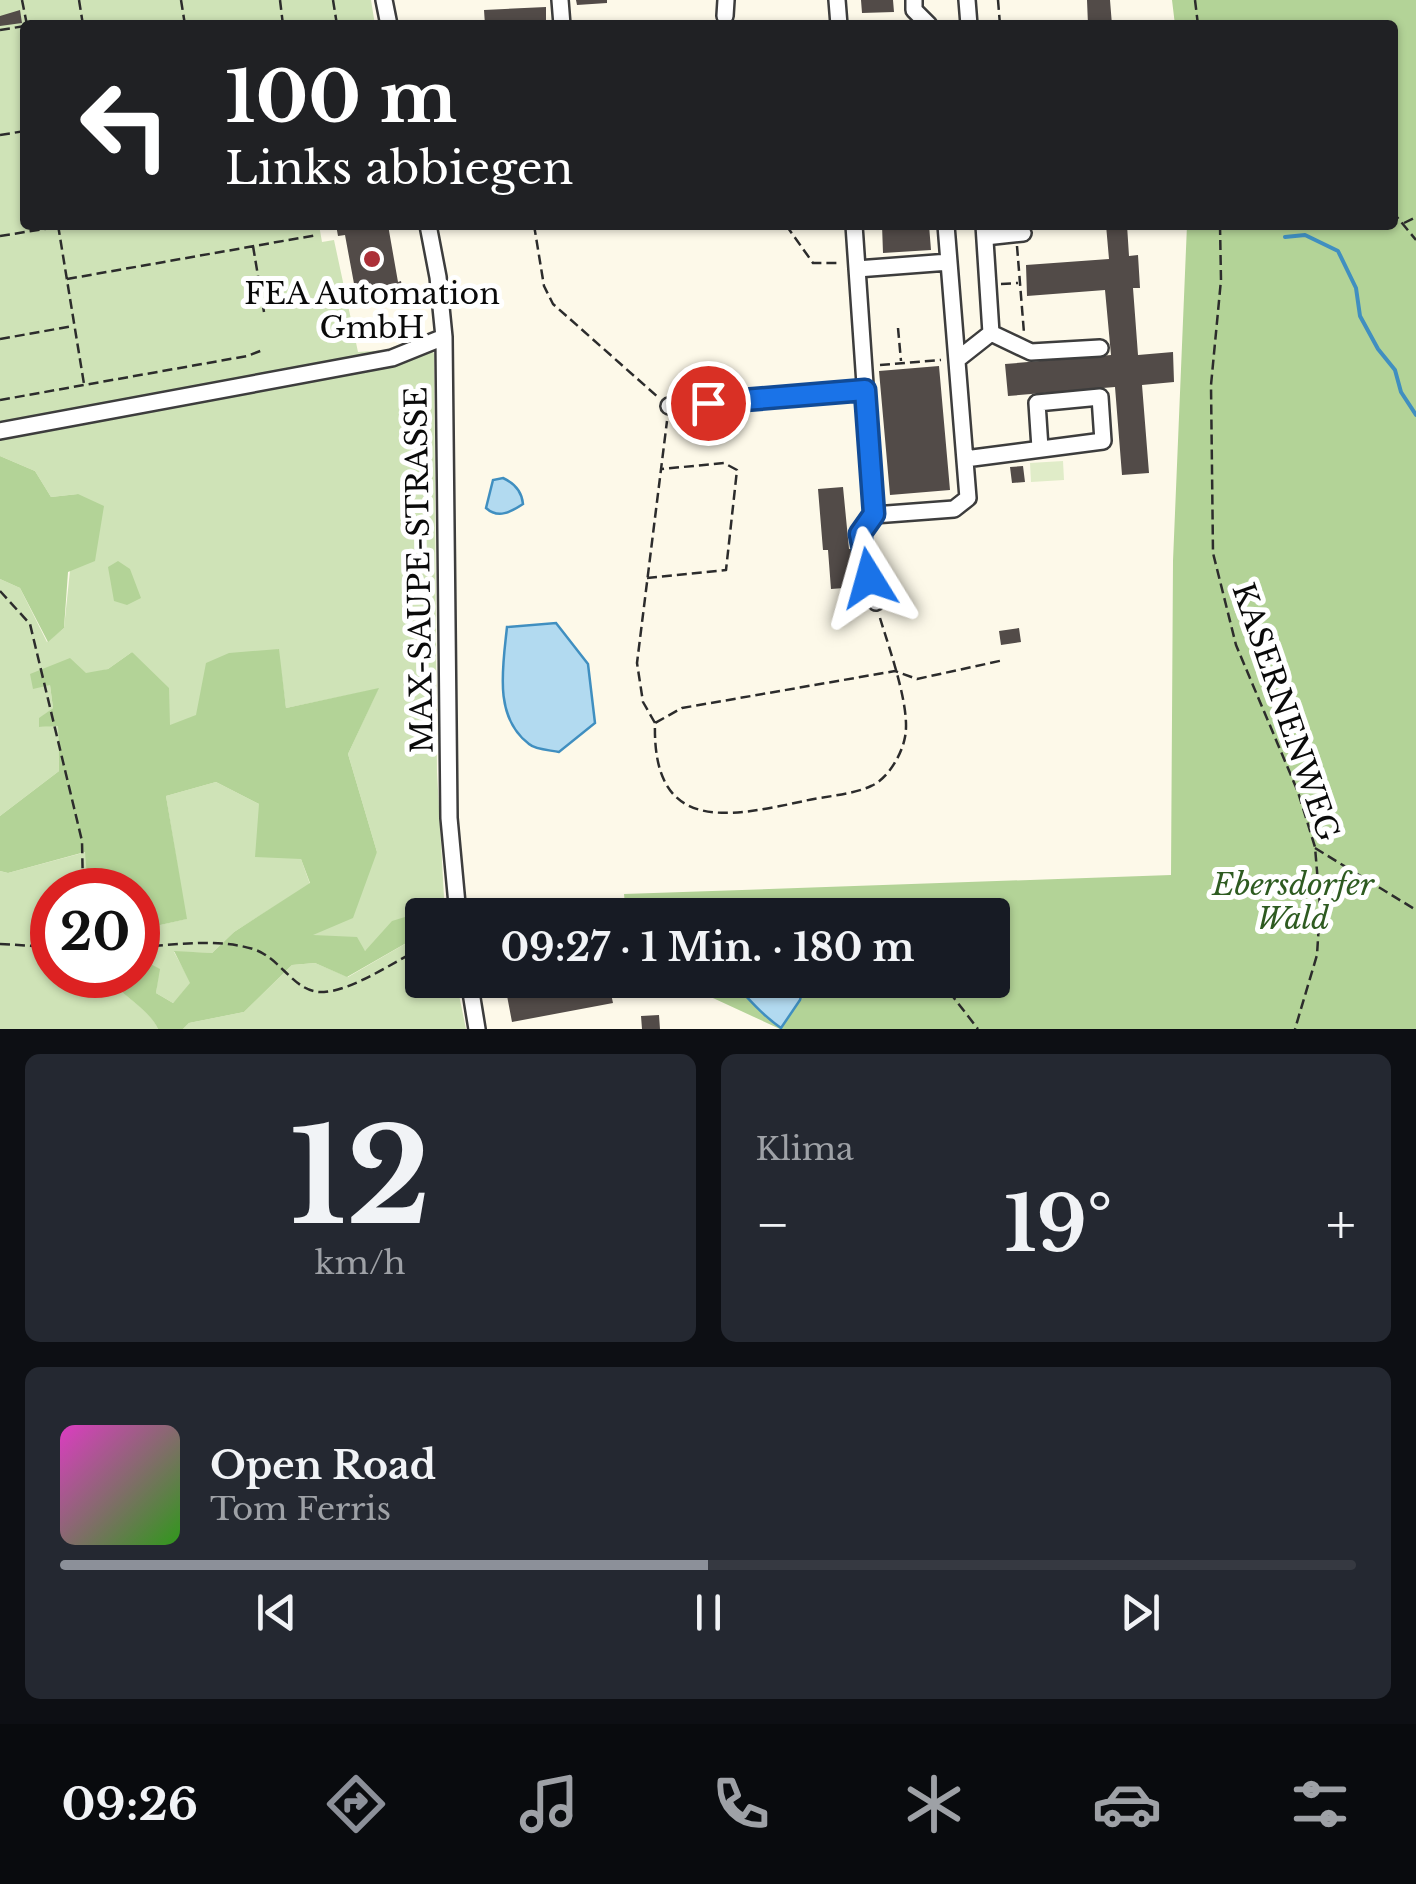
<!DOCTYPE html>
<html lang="de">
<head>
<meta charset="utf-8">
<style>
  body { margin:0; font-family:"Libre Baskerville",serif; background:#242831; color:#f1f3f6; height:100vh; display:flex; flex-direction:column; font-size:38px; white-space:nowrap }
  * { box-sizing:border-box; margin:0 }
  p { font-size:32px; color:#9ea1a6 }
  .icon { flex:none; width:55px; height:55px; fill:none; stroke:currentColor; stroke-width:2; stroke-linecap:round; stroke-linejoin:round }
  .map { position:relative; height:1029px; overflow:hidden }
  .side { display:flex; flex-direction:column; gap:25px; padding:25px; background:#0d0f14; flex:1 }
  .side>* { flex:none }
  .banner { position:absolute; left:20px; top:20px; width:1378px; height:210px; border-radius:10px; box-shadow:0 2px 8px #0004; background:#202124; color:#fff; overflow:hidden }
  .speed { position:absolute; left:30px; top:868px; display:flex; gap:20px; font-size:50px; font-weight:700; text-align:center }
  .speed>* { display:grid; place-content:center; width:130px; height:130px; border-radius:50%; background:#171b24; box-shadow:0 2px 8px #0004; line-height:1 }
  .speed .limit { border:15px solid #d22; background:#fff; color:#111 }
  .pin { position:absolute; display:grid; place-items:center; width:85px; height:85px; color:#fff; margin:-42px; border:5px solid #fff; border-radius:50%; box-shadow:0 2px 10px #0007 }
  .me { position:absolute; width:110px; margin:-55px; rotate:352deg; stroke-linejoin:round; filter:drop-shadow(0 0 8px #0008) }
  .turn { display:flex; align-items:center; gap:35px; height:210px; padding:0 40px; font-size:45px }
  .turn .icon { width:130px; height:130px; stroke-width:2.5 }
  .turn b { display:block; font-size:70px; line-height:85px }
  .big { font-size:75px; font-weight:800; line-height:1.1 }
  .side .tile { flex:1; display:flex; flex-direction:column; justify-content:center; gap:15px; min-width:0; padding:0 35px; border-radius:15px; background:#242831 }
  .side .dial { align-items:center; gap:0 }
  .dial b { font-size:130px; line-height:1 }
  .song { display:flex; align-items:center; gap:30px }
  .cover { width:120px; height:120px; border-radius:15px; background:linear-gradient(135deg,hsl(310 70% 55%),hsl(110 70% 35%)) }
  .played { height:10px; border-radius:5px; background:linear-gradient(90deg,#8c9099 50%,#363941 50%) }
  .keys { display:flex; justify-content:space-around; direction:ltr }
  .heat { display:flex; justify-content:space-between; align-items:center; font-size:55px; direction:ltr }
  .side .tiles { flex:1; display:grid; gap:25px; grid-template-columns:1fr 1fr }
  .tile:last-child { grid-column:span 2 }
  .trip { position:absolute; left:405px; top:898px; width:605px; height:100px; border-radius:10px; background:#171b24; box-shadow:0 2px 8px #0004; font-weight:800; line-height:100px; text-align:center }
  .tabs { display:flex; height:160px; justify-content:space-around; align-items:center; background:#090b0e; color:#9ea1a6 }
  .tabs .icon { width:70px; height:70px }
  .tabs .selected { color:#8c9099 }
  .tabs b { font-size:45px; color:#f1f3f6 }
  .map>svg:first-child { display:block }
</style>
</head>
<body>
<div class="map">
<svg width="1416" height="1029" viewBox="0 0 1416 1029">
  <rect width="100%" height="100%" fill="#fdf9e9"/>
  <path fill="#cfe3b7" d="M0,0H371L375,25H25V225H319L322,242L334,240L358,352L431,347L434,354L437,772L445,915H436L433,908L365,951L310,935L377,852L348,754L378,689L286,708L278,649L196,716L169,726L132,652L108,669L50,685L53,708L40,718V727L58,725L59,771L0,816V579L20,588L47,642L64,628L78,494L51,497L35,471L0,456Z
    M216,782L259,804L301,859L310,884L234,932L212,953L174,952L191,983L173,1003L156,993L159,969L138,957V930L186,919L166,796Z
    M86,852L88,890H52V975H104C120,994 151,1010 158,1029H0V871L8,873Z
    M422,934V980H456L466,1029H183L189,1023L244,1012L292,965L315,963L348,977Z"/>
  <path fill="#b3d397" d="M1172,0H1416V1029H780L687,986L633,997L632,980H992V915H626L624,894L1171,875L1173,561L1187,225H1392V25H1175Z
    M0,456L35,471L51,497L78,494L104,506L95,561L68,572L64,628L48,642L20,588L0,579Z
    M118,561L130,569L141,598L127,605L114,601L108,567Z
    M279,649L286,708L379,688L348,754L377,852L353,918L313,935L357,937L365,951L392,921L434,908L436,915H422V934L347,977L315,963L292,965L244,1012L189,1023L183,1029H158C150,1010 120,994 104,975H138V957L160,969L156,993L173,1003L190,983L174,951L212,953L234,932L310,883L301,859L255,857L259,804L216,782L166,796L187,919L138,930V890H88L85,852L8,873L0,871V816L59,771L58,726L39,727V718L53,708L50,685L33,689L30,674L70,658L86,673L108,669L132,652L169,688L170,725L196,715L206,663L229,653Z"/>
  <path fill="#e0ecc8" d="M1063,461L1064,480L1031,482L1030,463Z"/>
  <path fill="#b2daf0" stroke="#408fc0" stroke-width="2.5" d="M503,478C514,483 522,492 523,504C511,512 498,519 486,508L493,480Z
    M556,623L588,664L595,723L559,752C550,750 536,750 529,744C493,717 503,666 507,627Z
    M731,980H805L800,1000L781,1028C761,1014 748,998 731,980Z"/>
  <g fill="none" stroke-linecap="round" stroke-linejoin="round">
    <path stroke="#408fc0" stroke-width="4" d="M1285,237L1305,235L1338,251L1356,288L1360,316L1378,349L1395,370L1401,392L1416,415"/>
  </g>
  <path fill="#524b48" d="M576,0H607V3L577,5Z
    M861,0H893L894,12L862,13Z
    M1087,0H1110L1112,25H1088Z
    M546,7V25H485L484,10Z
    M20,10L22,23L0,26V16Z
    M914,21L915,25H872V22Z
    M336,225H388L398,282L401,281L403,294L373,299L371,286L355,289L345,235L338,236Z
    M882,225H929L931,250L883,253Z
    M1106,225H1127L1129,256L1138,255L1140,288H1133L1138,355L1173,352L1174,382L1142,385L1149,473L1122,475L1115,387L1008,396L1005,364L1111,355L1105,290L1027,296L1026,265L1109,259Z
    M939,366L950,490L890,495L879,371Z
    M1023,466L1025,482L1012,483L1010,467Z
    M843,487L849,549H854L857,587L831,589L828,550H823L818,489Z
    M1019,628L1021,642L1001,645L999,631Z
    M504,980H608L613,1003L512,1022Z
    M659,1015L660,1029H642L641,1016Z"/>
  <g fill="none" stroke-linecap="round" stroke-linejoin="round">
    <defs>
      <path id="minor" d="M384,0L389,25
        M560,0L562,25
        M837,0L839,25
        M914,0V10L929,25
        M967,0L969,25
        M725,16L726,0
        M428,225L438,277L444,337L449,818L458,915
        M854,225L874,515L954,509L968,498L946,225
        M985,237L1023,233
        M857,269L949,262
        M991,333L1031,352L1100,348
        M958,359L991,333L984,225
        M669,406L865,390
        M0,431L392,358L444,337
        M965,459L1103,441L1100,397L1037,403L1040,448
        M874,515L860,535L876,602
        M469,980L477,1029"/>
    </defs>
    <use href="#minor" stroke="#3d3d3d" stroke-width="20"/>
    <path stroke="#2c2c2c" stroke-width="2.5" stroke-dasharray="10 5" stroke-linecap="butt" d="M22,0L27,25
      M79,0L83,25
      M181,0L185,25
      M280,0L283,25
      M333,0L337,25
      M998,0L1000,25
      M1195,0L1198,25
      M0,30L25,26
      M0,135L25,131
      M1392,211L1416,240
      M1404,223L1416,217
      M58,225L84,384
      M534,225L544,286L553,304L659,398
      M786,225L813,263H840
      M1220,225L1221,280L1211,385L1213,553L1236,645L1298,792L1315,847L1320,907L1317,955L1295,1029
      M0,236L57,227
      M253,246L264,312
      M1017,246L1024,333
      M67,279L317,235
      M1001,284L1018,283
      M898,328L901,361
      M0,339L73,326
      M880,365L941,360
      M0,400L247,356L263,350
      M647,578L726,570L737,470L724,463L662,469
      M0,591L30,624L82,841L83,890
      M880,618C889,648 911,708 905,737C902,754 888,779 871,786C852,795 825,796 804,801C726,818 652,833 655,723L682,708L895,671L917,679L1004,660
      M655,723L643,702L637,663L667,421
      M1315,848L1416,910
      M601,915L675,911L720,915
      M0,944L52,947
      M138,947C175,945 217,938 253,949C282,958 294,994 324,992C354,990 395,961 422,948
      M940,980L978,1029"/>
    <use href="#minor" stroke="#fff" stroke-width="15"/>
  </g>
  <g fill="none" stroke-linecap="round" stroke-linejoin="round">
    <defs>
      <path id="route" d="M708,403L865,390L874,514L860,534L869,578"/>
    </defs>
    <use href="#route" stroke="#114b97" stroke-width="25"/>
    <use href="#route" stroke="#1a73e8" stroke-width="18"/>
  </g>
  <circle fill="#ac3038" stroke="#fff" stroke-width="4" cx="372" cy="259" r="10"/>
  <g text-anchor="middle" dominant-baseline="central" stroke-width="10" stroke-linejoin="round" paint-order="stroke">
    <g font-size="30" fill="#0a0a0a" stroke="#fff">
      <text x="372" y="293">FEA Automation<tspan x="372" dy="34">GmbH</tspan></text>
    </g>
    <g font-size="30" fill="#0a0a0a" stroke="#fff">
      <text transform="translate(419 570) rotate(-91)">MAX-SAUPE-STRASSE</text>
      <text transform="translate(1286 712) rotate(71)">KASERNENWEG</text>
    </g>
    <g font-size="30" font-style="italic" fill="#2e5b21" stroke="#fff">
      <text x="1293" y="884">Ebersdorfer<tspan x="1293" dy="34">Wald</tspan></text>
    </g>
  </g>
</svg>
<div class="speed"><div class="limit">20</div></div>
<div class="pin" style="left:708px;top:403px;background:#d93025"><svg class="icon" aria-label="arrive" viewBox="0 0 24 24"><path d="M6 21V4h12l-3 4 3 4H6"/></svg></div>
<svg class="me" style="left:869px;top:578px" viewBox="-20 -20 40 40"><path d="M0-17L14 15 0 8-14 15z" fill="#1a73e8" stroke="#fff" stroke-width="4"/></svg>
<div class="trip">09:27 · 1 Min. · 180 m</div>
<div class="banner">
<div class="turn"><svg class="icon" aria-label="left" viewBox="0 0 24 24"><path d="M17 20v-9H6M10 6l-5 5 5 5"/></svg><div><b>100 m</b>Links abbiegen</div></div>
</div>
</div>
<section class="side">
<div class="tiles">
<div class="tile dial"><b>12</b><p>km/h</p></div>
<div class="tile"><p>Klima</p>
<div class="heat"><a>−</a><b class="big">19°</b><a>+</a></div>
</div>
<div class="tile">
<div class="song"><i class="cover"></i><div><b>Open Road</b><p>Tom Ferris</p></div></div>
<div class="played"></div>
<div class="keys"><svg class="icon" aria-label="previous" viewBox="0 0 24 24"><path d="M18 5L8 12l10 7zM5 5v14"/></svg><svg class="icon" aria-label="pause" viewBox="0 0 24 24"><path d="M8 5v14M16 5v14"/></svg><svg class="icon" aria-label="next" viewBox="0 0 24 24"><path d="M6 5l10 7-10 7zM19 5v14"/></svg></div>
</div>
</div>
</section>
<nav class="tabs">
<b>09:26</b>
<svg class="icon selected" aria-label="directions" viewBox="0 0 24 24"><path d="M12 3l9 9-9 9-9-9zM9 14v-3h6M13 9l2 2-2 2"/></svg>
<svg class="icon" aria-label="music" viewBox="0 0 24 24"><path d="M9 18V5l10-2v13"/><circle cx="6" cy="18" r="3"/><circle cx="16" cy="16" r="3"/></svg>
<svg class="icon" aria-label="phone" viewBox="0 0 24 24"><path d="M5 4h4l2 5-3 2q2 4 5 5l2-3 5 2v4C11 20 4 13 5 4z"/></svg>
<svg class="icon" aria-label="climate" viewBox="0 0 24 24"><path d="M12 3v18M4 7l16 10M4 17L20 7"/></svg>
<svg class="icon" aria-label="car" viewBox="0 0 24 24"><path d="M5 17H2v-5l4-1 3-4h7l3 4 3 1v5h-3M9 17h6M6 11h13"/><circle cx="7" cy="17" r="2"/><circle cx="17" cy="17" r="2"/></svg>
<svg class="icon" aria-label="filters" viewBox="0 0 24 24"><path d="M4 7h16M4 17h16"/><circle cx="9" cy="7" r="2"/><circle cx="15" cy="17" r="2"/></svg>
</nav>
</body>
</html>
